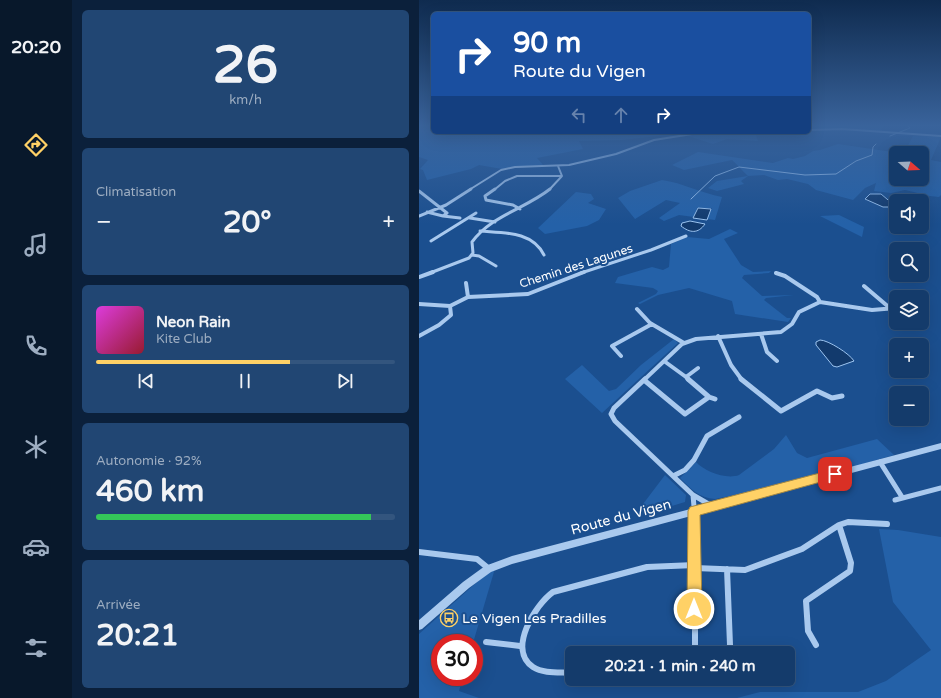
<!DOCTYPE html>
<html lang="fr">
<head>
<meta charset="utf-8">
<style>
  body { margin:0; font-family:"Varela Round",sans-serif; background:#214673; color:#f1f3f6; height:100vh; display:flex; flex-direction:column; font-size:15px; white-space:nowrap }
  * { box-sizing:border-box; margin:0 }
  p { font-size:13px; color:#9dadc1 }
  .icon { flex:none; width:22px; height:22px; fill:none; stroke:currentColor; stroke-width:2; stroke-linecap:round; stroke-linejoin:round }
  .map { position:relative; flex:1; overflow:hidden }
  .details { display:flex; flex-direction:column; gap:10px; padding:10px; background:#0b203b; width:347px }
  .details>* { flex:none }
  .hud { position:absolute; left:12px; top:12px; width:380px; height:122px; border-radius:6px; box-shadow:0 4px 16px #0002,0 0 0 1px #33557e; background:#1a4fa0; color:#fff; overflow:hidden }
  .needle { width:26px; rotate:109deg }
  .buttons { position:absolute; left:470px; top:146px; display:grid; gap:8px }
  .buttons a { display:grid; place-items:center; width:40px; height:40px; border-radius:6px; background:#143b6b; box-shadow:0 4px 16px #0002,0 0 0 1px #33557e; font-size:20px }
  .speed { position:absolute; left:12px; top:634px; display:flex; gap:8px; font-size:20px; font-weight:700; text-align:center }
  .speed>* { display:grid; place-content:center; width:52px; height:52px; border-radius:50%; background:#143b6b; box-shadow:0 4px 16px #0002,0 0 0 1px #33557e; line-height:1 }
  .speed .limit { border:6px solid #d22; background:#fff; color:#111 }
  .pin { position:absolute; display:grid; place-items:center; width:34px; height:34px; color:#fff; margin:-17px; border-radius:8px; box-shadow:0 2px 6px #0006 }
  .me { position:absolute; width:44px; margin:-22px; rotate:0deg; stroke-linejoin:round; filter:drop-shadow(0 0 3px #0008) }
  .turn { display:flex; align-items:center; gap:14px; height:84px; padding:0 16px; font-size:18px }
  .turn .icon { width:52px; height:52px; stroke-width:2.5 }
  .turn b { display:block; font-size:28px; line-height:34px }
  .lanes { display:flex; align-items:center; height:38px; padding:0 16px; background:#0003; justify-content:center; gap:20px; direction:ltr }
  .lanes .off { opacity:.35 }
  .big { font-size:30px; font-weight:700; line-height:1.1 }
  .details .widget { flex:1; display:flex; flex-direction:column; justify-content:center; gap:6px; min-width:0; padding:0 14px; border-radius:6px; background:#214673 }
  .details .dial { align-items:center; gap:0 }
  .dial b { font-size:52px; line-height:1 }
  .song { display:flex; align-items:center; gap:12px }
  .cover { width:48px; height:48px; border-radius:6px; background:linear-gradient(135deg,hsl(300 70% 55%),hsl(350 70% 35%)) }
  .played { height:4px; border-radius:2px; background:linear-gradient(90deg,#ffd166 65%,#33557e 65%) }
  .keys { display:flex; justify-content:space-around; direction:ltr }
  .heat { display:flex; justify-content:space-between; align-items:center; font-size:22px; direction:ltr }
  .charge { height:6px; border-radius:3px; background:linear-gradient(90deg,#34c759 92%,#33557e 0) }
  .trip { position:absolute; left:146px; top:646px; width:230px; height:40px; border-radius:6px; background:#143b6b; box-shadow:0 4px 16px #0002,0 0 0 1px #33557e; font-weight:700; line-height:40px; text-align:center }
  main { display:flex; flex:1; min-height:0 }
  .tabs { display:flex; flex-direction:column; width:72px; justify-content:space-around; align-items:center; background:#08182b; color:#9dadc1 }
  .tabs .icon { width:28px; height:28px }
  .tabs .on { color:#ffd166 }
  .tabs b { font-size:18px; color:#f1f3f6 }
  .map>svg:first-child { display:block }
</style>
</head>
<body>
<main>
<nav class="tabs">
<b>20:20</b>
<svg class="icon on" aria-label="directions" viewBox="0 0 24 24"><path d="M12 3l9 9-9 9-9-9zM9 14v-3h6M13 9l2 2-2 2"/></svg>
<svg class="icon" aria-label="music" viewBox="0 0 24 24"><path d="M9 18V5l10-2v13"/><circle cx="6" cy="18" r="3"/><circle cx="16" cy="16" r="3"/></svg>
<svg class="icon" aria-label="phone" viewBox="0 0 24 24"><path d="M5 4h4l2 5-3 2q2 4 5 5l2-3 5 2v4C11 20 4 13 5 4z"/></svg>
<svg class="icon" aria-label="climate" viewBox="0 0 24 24"><path d="M12 3v18M4 7l16 10M4 17L20 7"/></svg>
<svg class="icon" aria-label="car" viewBox="0 0 24 24"><path d="M5 17H2v-5l4-1 3-4h7l3 4 3 1v5h-3M9 17h6M6 11h13"/><circle cx="7" cy="17" r="2"/><circle cx="17" cy="17" r="2"/></svg>
<svg class="icon" aria-label="filters" viewBox="0 0 24 24"><path d="M4 7h16M4 17h16"/><circle cx="9" cy="7" r="2"/><circle cx="15" cy="17" r="2"/></svg>
</nav>
<section class="details">
<div class="widget dial"><b>26</b><p>km/h</p></div>
<div class="widget"><p>Climatisation</p>
<div class="heat"><a>−</a><b class="big">20°</b><a>+</a></div>
</div>
<div class="widget">
<div class="song"><i class="cover"></i><div><b>Neon Rain</b><p>Kite Club</p></div></div>
<div class="played"></div>
<div class="keys"><svg class="icon" aria-label="previous" viewBox="0 0 24 24"><path d="M18 5L8 12l10 7zM5 5v14"/></svg><svg class="icon" aria-label="pause" viewBox="0 0 24 24"><path d="M8 5v14M16 5v14"/></svg><svg class="icon" aria-label="next" viewBox="0 0 24 24"><path d="M6 5l10 7-10 7zM19 5v14"/></svg></div>
</div>
<div class="widget"><p>Autonomie · 92%</p><b class="big">460 km</b><div class="charge"></div></div>
<div class="widget"><p>Arrivée</p><b class="big">20:21</b></div>
</section>
<div class="map">
<svg width="522" height="698" viewBox="0 0 522 698">
  <rect width="100%" height="100%" fill="#1b4f8f"/>
  <path fill="#2461a8" d="M0,126H14V132H249L256,134L203,140L160,141L164,149L118,158L125,166L83,169L60,165L52,169L8,180L4,170L1,169L9,160L0,157Z
    M390,126H465L462,128L463,132L426,128L390,129Z
    M296,132H336L339,141L308,139L294,144L269,136Z
    M494,136L522,137L512,160L522,162V195L520,197L502,195L499,193L486,190L472,193L455,191L457,183L446,188L434,200L397,190L389,184L368,179L359,180L345,175L329,176L322,181L325,184L298,191L289,188L298,181L329,176C323,171 319,165 313,160L265,170L253,165L279,152L354,163L369,158L374,159L386,156L394,151L401,150L419,144L480,153H477V179H503V153H485Z
    M243,180C264,183 282,193 303,197L296,220L288,219L293,208H278L275,217L260,215L245,221L240,218L261,203L247,200L216,219L199,198L211,191Z
    M157,192L172,194L175,199L169,203L187,209L180,220L168,226L126,234L119,228Z
    M420,215L445,227L443,237L401,216Z
    M311,229L319,233L305,239L322,265L334,272L352,271L350,273L325,275L323,278L343,296L375,295L347,298L345,300L368,318H372L369,322L316,314L313,301L270,288L239,295L221,304L219,303L237,294L239,291L234,288L196,283L199,277L233,267L244,270L250,267L252,244L268,237L290,239Z
    M255,339L259,343L183,413L146,379L163,365L190,391L197,389L222,365Z
    M367,435L378,453L388,458L458,439L475,455L385,481L296,499C280,498 272,489 261,478L277,462C285,471 307,480 320,475L355,449Z
    M246,475L267,495L266,502L220,516L218,512Z
    M460,529L479,530L522,537V698H318L341,692H439L467,681L512,650L474,602Z
    M77,565L54,643H21V677H44L40,691L60,698H0V634Z"/>
  <path fill="#123a6d" stroke="#9cc4f0" d="M451,194H462L475,205V207H464L446,199Z
    M279,208L292,209L288,220L274,218Z
    M271,221L286,224C279,234 271,233 262,226L263,223Z
    M401,340C409,340 431,354 435,361L418,367L414,366L397,345V342Z"/>
  <g fill="none" stroke-linecap="round" stroke-linejoin="round">
    <path stroke="#9cc4f0" stroke-width="1" d="M471,136L491,128L489,126
      M272,199L296,176L320,167L386,175L417,174L437,161L453,155L454,147L457,144"/>
    <path stroke="#a9c9ee" stroke-width="2" d="M390,130L423,129L522,136
      M50,190L82,170L96,167L150,165L197,154L235,140L286,132
      M75,190L86,181L98,176H143
      M130,190L143,176L139,166"/>
    <path stroke="#a9c9ee" stroke-width="3" d="M76,189L66,196L67,200L94,205L101,209
      M0,191L28,213L24,216L8,212
      M0,216L27,205L52,189
      M24,216L41,218
      M51,218L76,222
      M61,231C85,233 113,231 125,255
      M12,241L57,213
      M53,255L60,256L77,266
      M11,273L50,258L54,253L53,242C73,215 106,209 131,189
      M162,273L232,250L267,236"/>
    <path stroke="#a9c9ee" stroke-width="4" d="M0,277L14,272
      M47,283L49,297
      M445,286L472,309
      M401,302L453,310L477,308
      M0,304L31,306
      M31,306L49,297L109,294L165,272
      M218,309L231,323L265,343
      M494,323L499,328
      M342,334L348,352L358,361
      M0,336L20,325L32,315L31,306
      M299,336L312,365L323,380
      M202,356L193,346L233,324
      M245,361L267,377L279,368
      M267,377L270,380
      M225,380L263,344L277,339L362,332L373,324L380,312L401,302L398,297L366,276L357,273"/>
    <path stroke="#a9c9ee" stroke-width="5" d="M226,379L195,408L192,414L196,421L274,495L293,506
      M269,379L290,397
      M322,379L362,411L398,391L413,398L423,396
      M225,380L266,414L290,397L296,399
      M461,462L483,497
      M254,476L266,470L275,460L288,436L320,417
      M274,495L276,518
      M476,500L522,488"/>
    <path stroke="#a9c9ee" stroke-width="6" d="M276,517V653
      M0,552L58,559L69,568
      M276,568L326,570L383,549L420,525L429,522L468,524
      M308,569L311,645L308,653
      M67,642L101,646
      M397,645L389,631L387,601L431,571L432,563L420,525
      M153,673C141,672 125,674 114,667C88,650 116,605 134,592L228,567L276,565"/>
    <path fill="#a9c9ee" fill-rule="evenodd" d="M522,443V449L93,564L72,572L50,588L3,629L0,630V620L44,582L66,566L93,556Z"/>
  </g>
  <linearGradient id="sky" x2="0" y2="1"><stop stop-color="#0f2b4f"/><stop offset="0.56" stop-color="#39639b"/><stop offset="1" stop-color="#39639b" stop-opacity="0"/></linearGradient>
  <rect width="522" height="224" fill="url(#sky)"/>
  <path fill="#ffd166" stroke="#a68842" d="M416,469L420,470L422,474L420,477L281,515L283,609L281,614L275,616L270,614L268,609L269,511L271,507Z"/>
  <defs>
    <symbol id="bus-ring" viewBox="-11 -11 22 22"><circle r="9.5" fill="#1b4f8f" stroke="#ffd166" stroke-width="1.5"/><path d="M-5-6H5V4H4V6H2V4H-2V6H-4V4H-5ZM-3.5-4V0h7V-4ZM-3.5 1.2v1.5H-2V1.2ZM2 1.2v1.5H3.5V1.2Z" fill="#ffd166"/></symbol>
  </defs>
  <g fill-rule="evenodd">
    <use href="#bus-ring" x="20" y="608" width="20" height="20"/>
  </g>
  <g text-anchor="middle" dominant-baseline="central" stroke-width="4" stroke-linejoin="round" paint-order="stroke">
    <g font-size="12" fill="#fff" stroke="#1b4f8f">
      <text transform="translate(157 266) rotate(-18)">Chemin des Lagunes</text>
    </g>
    <g font-size="14" fill="#fff" stroke="#1b4f8f">
      <text transform="translate(202 517) rotate(-15)">Route du Vigen</text>
    </g>
    <g font-size="14" fill="#fff" stroke="#1b4f8f" text-anchor="start">
      <text x="43" y="618">Le Vigen Les Pradilles</text>
    </g>
  </g>
</svg>
<div class="buttons">
<a><svg class="needle" viewBox="-14 -14 28 28"><path d="M0-13l5 13h-10z" fill="#e53935"/><path d="M0 13l5-13h-10z" fill="#9dadc1"/></svg></a>
<a><svg class="icon" aria-label="sound" viewBox="0 0 24 24"><path d="M4 9h4l5-4v14l-5-4H4zM17 9q2 3 0 6"/></svg></a>
<a><svg class="icon" aria-label="search" viewBox="0 0 24 24"><circle cx="10" cy="10" r="6"/><path d="M15 15l6 6"/></svg></a>
<a><svg class="icon" aria-label="layers" viewBox="0 0 24 24"><path d="M12 4l9 5-9 5-9-5zM3 14l9 5 9-5"/></svg></a>
<a>+</a>
<a>−</a>
</div>
<div class="speed"><div class="limit">30</div></div>
<div class="pin" style="left:416px;top:474px;background:#d93025"><svg class="icon" aria-label="arrive" viewBox="0 0 24 24"><path d="M6 21V4h12l-3 4 3 4H6"/></svg></div>
<svg class="me" style="left:275px;top:609px" viewBox="-20 -20 40 40"><circle r="17" fill="#ffd166" stroke="#fff" stroke-width="3"/><path d="M0-11L8 9 0 5-8 9z" fill="#fff"/></svg>
<div class="trip">20:21 · 1 min · 240 m</div>
<div class="hud">
<div class="turn"><svg class="icon" aria-label="right" viewBox="0 0 24 24"><path d="M7 20v-9h11M14 6l5 5-5 5"/></svg><div><b>90 m</b>Route du Vigen</div></div>
<div class="lanes"><svg class="icon off" aria-label="left" viewBox="0 0 24 24"><path d="M17 20v-9H6M10 6l-5 5 5 5"/></svg><svg class="icon off" aria-label="ahead" viewBox="0 0 24 24"><path d="M12 20V5M6 11l6-6 6 6"/></svg><svg class="icon" aria-label="right" viewBox="0 0 24 24"><path d="M7 20v-9h11M14 6l5 5-5 5"/></svg></div>
</div>
</div>
</main>
</body>
</html>
